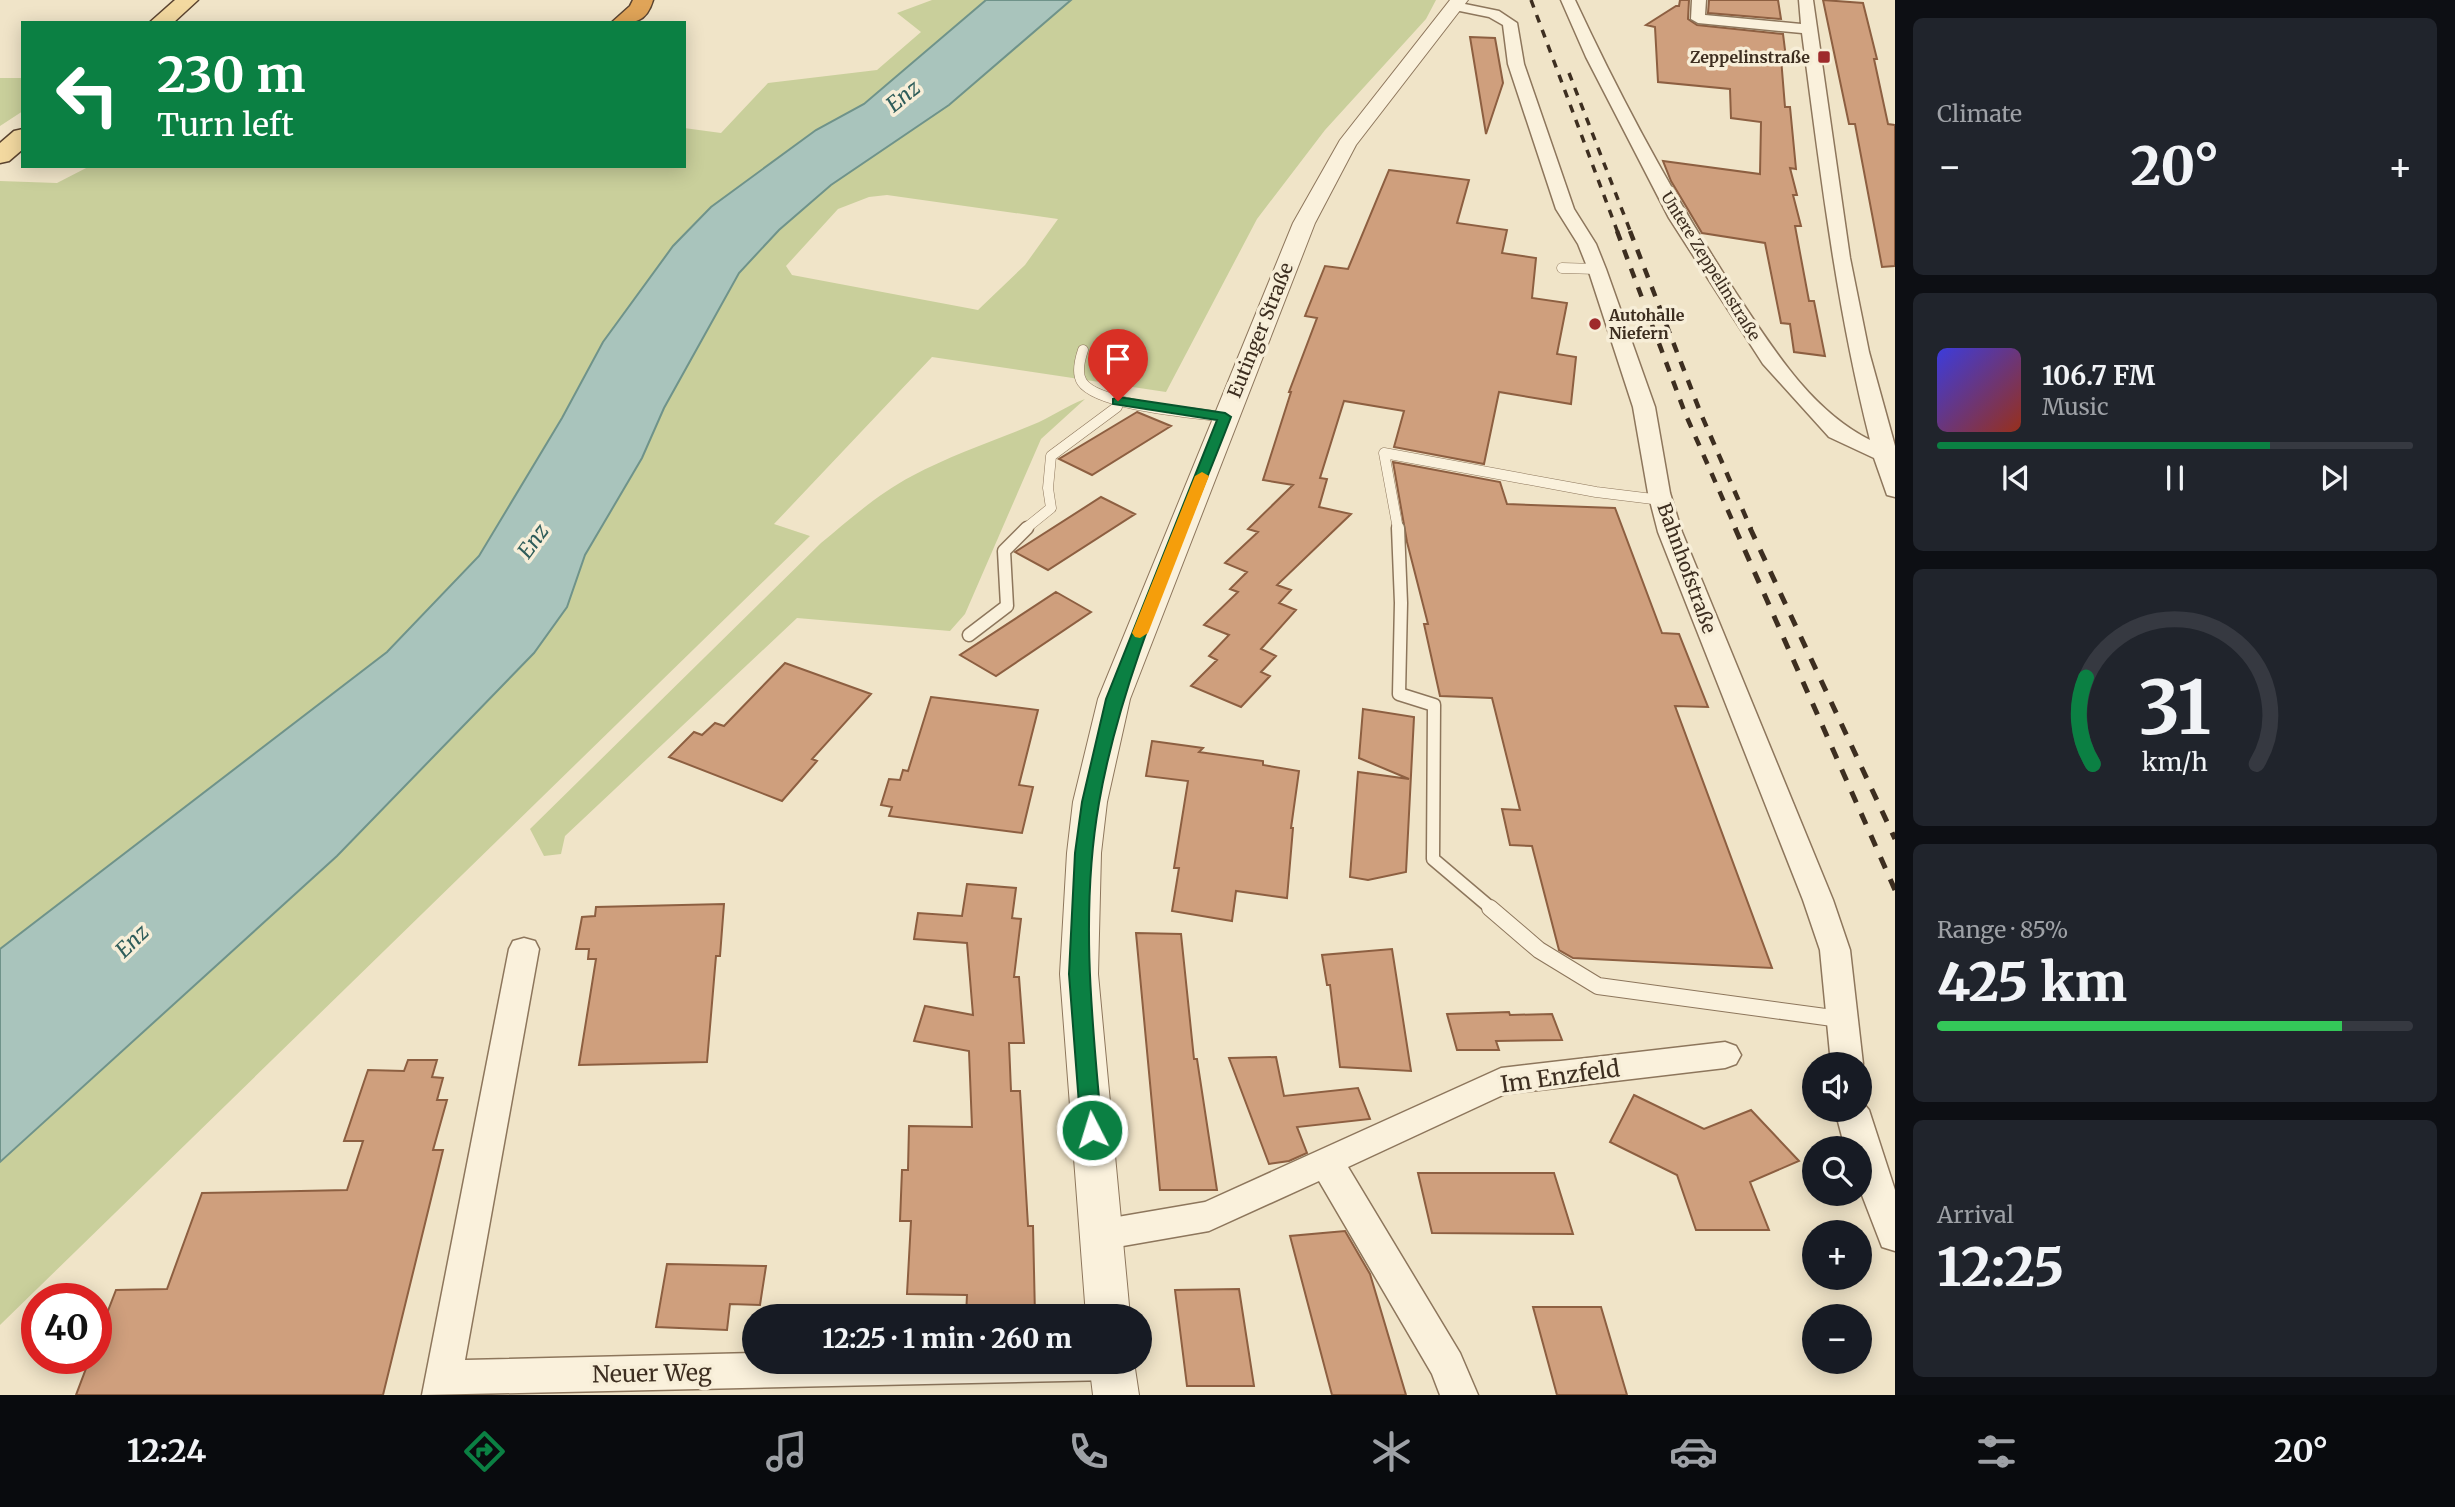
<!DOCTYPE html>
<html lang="en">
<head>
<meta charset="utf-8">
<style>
  body { margin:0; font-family:Merriweather,serif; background:#20242c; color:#f1f3f6; height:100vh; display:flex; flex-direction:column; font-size:26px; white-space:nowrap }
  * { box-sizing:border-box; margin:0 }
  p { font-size:23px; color:#9ea1a6 }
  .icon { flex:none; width:38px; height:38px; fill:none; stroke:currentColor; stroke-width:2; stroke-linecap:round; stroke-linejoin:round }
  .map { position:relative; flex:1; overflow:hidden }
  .sheet { display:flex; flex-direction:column; gap:18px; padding:18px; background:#0d0f14; width:560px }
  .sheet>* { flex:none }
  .top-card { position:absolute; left:21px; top:21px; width:665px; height:147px; border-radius:0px; box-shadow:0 4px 18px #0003; background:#0b8043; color:#fff; overflow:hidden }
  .tools { position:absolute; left:1802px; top:1052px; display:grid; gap:14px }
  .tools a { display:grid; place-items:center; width:70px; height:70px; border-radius:50%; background:#171b24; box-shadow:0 4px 18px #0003; font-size:35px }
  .speed { position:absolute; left:21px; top:1283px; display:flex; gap:14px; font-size:35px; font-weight:700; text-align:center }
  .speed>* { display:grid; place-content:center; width:91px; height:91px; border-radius:50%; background:#171b24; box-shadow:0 4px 18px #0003; line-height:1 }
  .speed .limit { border:10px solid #d22; background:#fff; color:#111 }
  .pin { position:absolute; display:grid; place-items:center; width:60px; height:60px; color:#fff; margin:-72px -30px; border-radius:50% 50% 50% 0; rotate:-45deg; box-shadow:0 0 7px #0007 }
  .pin .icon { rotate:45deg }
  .me { position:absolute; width:77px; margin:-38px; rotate:355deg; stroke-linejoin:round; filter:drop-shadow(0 0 5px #0008) }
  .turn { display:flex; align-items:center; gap:24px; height:147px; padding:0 21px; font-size:32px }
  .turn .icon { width:91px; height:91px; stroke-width:2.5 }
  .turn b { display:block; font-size:49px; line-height:60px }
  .big { font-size:52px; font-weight:800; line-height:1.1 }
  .sheet .card { flex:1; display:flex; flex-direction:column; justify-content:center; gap:10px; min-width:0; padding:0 24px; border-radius:10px; background:#20242c }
  .sheet .dial { align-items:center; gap:0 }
  .dial svg { height:182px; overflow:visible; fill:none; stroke:#363941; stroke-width:7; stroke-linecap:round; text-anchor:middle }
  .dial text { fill:#f1f3f6; stroke:none }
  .song { display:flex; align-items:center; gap:21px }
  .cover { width:84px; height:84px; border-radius:10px; background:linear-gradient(135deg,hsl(240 70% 55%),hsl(10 70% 35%)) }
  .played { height:7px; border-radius:4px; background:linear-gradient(90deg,#0b8043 70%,#363941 70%) }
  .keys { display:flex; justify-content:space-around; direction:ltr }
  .heat { display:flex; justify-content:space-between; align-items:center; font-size:38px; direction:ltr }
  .charge { height:10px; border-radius:5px; background:linear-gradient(90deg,#34c759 85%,#363941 0) }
  .trip { position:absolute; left:742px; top:1304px; width:410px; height:70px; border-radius:35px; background:#171b24; box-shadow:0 4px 18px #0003; font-weight:800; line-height:70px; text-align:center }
  .dock { display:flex; height:112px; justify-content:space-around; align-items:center; background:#090b0e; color:#9ea1a6 }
  .dock .icon { width:49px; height:49px }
  .dock .selected { color:#0b8043 }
  .dock b { font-size:32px; color:#f1f3f6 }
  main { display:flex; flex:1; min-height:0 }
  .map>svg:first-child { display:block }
</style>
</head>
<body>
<main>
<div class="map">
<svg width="1895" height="1395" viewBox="0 0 1895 1395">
  <rect width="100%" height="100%" fill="#f0e4c8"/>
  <path fill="#c9cf9b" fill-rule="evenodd" d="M932,0H986L864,104L816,130L673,246L603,342L562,418L479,556L387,652L0,949V181L57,183L90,166H684V128L721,133L768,83L877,70L921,32L897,13Z
    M1071,0H1436L1426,19L1325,130L1257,219L1166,392L932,357L774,524L810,536L0,1325V1162L341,851L428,762L567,607L585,555L642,459L664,408L739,273L779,230L831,185L949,105ZM887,195L1058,219L1025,265L978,310L792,275L786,266L838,209L869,197Z
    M0,78H23V111L0,126Z
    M1085,399L1041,439L965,614L950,631L797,618L565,836L561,854L544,856L530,829L821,543C849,520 879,493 912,476C951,455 991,442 1032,425C1050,418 1066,406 1085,399Z"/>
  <path fill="#a9c4bc" stroke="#6f938a" stroke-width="2" d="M986,0H1071L949,105L831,185L779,230L739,273L664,408L642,458L585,555L567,607L534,653L337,856L0,1162V949L387,652L479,556L562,418L603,342L673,246L711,207L816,130L864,104Z"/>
  <path fill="#cf9f7d" stroke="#8d5f41" stroke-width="2" d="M1680,0H1689L1688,19L1697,25L1783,34L1786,58H1781L1785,107H1790L1796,169L1790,168L1797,195H1793L1801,226H1795L1809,301H1814L1825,356L1794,352L1790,324L1781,323L1765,243L1702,233L1671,181L1663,161L1760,174L1761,122L1731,118L1730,89L1658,82L1655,27L1646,25L1676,6H1679Z
    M1709,0H1778L1781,19L1708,13Z
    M1823,0L1863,3L1877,59H1874L1888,124L1895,125V266L1882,267L1855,124H1849Z
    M1470,37L1495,38L1503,83L1486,134Z
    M1389,170L1469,180L1457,223L1507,230L1502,253L1536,258L1532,298L1567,303L1557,354L1576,357L1571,404L1499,392L1484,464L1394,447L1404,411L1344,401L1320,478L1327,479L1319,507L1351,514L1277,585L1291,590L1279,603L1296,610L1261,649L1276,656L1261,672L1270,676L1241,707L1191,686L1217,660L1209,656L1229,635L1204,625L1238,592L1230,589L1247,572L1225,563L1258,532L1248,529L1293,485L1263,480L1291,392H1289L1317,318L1305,316L1325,266L1348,269Z
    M1137,412L1171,426L1092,475L1059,459Z
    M1393,462L1500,482L1507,504L1615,508L1662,633L1679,634L1708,707L1675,706L1772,968L1573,958L1559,950L1532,846L1510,845L1502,809L1520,810L1492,698L1440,696L1424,624H1428L1407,542Z
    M1101,497L1135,514L1048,570L1015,552Z
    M1056,592L1091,612L996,676L960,655Z
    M785,663L871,694L812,759L817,761L782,801L669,757L694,732L702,735L715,723L724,726Z
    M931,697L1038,710L1019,785L1033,787L1022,833L889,816L892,807L881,805L889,779L900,780L903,770L908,771Z
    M1363,709L1414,717L1406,872L1368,880L1350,877L1358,772L1409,779L1359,758Z
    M1152,741L1203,748L1199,752L1263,761V765L1299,771L1291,828H1293L1287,898L1236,891L1232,921L1172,911L1179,868H1174L1188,781L1146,776Z
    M967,884L1016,888L1012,918L1021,919L1014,977H1019L1024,1043H1009L1011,1091H1020L1028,1226H1033L1035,1316H966L967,1295L907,1294L911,1221H900L902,1170H908L909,1126L972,1127L969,1051L914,1041L925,1006L973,1015L967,943L914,939L918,913L962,916Z
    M724,904L720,956H716L707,1062L579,1065L596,959H588L589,949H576L582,917L595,916L596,907Z
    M1136,933L1181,934L1194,1059H1197L1217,1190H1160Z
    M1392,949L1411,1071L1340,1067L1330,985H1327L1322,955Z
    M1509,1012L1510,1015L1552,1014L1562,1040L1496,1041L1499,1050H1457L1447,1014Z
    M1276,1057L1284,1096L1358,1088L1370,1119L1297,1127L1307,1153L1289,1161L1269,1164L1229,1058Z
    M408,1060H437L432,1077L443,1078L437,1100H447L433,1150H443L383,1395H76L90,1358H96V1342L116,1290L167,1289L202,1193L347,1190L363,1141H344L368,1070L404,1071Z
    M1634,1095L1704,1129L1751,1110L1799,1161L1750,1182L1769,1230H1696L1677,1175L1610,1142Z
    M1418,1173H1554L1573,1234L1432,1233Z
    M1345,1231L1370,1274L1406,1395H1332L1290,1236Z
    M667,1264L766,1266L760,1305L730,1304L727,1330L656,1327Z
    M1239,1289L1254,1386H1187L1175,1290Z
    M1533,1307H1601L1627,1395H1557Z"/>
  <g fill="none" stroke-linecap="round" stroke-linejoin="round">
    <defs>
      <path id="service-far2" d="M1562,268L1597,269
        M1083,350C1080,359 1076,373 1082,382C1098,406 1196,413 1225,417
        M1025,529L1051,508L1048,488L1051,456L1117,407L1118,401
        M1398,529L1384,453L1596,492L1661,500"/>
      <path id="service-far1" d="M1398,528L1401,603L1399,694L1434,705L1433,859L1492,909
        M969,635L1007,606L1004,551L1027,528"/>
      <path id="service" d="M1490,908L1539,950L1598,986L1840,1019"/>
      <path id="minor" d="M1561,0H1575C1622,101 1675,199 1736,293C1772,347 1810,410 1870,440C1836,306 1820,170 1802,33L1698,23L1691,19L1692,0H1706L1705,15L1801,24L1799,0H1813L1850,258L1869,352L1895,446V497L1887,495L1874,458L1829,437L1763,364L1669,218L1586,57Z
        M1455,2L1499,11L1517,23L1524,64L1574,209L1596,244L1606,269L1655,407L1670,493L1682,532L1833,900L1850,950L1863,1064L1860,1070V1064H1831L1820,950L1803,900L1658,532L1648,493L1633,407L1588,269L1578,244L1556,209L1508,64L1503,25L1489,17L1450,9L1448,6Z
        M524,938L535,941L539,949L465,1360L754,1353V1362H1130L1125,1375L1112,1380L422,1395L509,949L513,941Z
        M1725,1042L1736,1046L1741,1055L1736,1064L1725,1068L1505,1094L1348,1167L1460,1353L1478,1395H1440L1432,1374L1319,1181L1209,1231L1100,1250L1087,1246L1082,1235L1087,1224L1100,1220L1205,1202L1501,1068Z
        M1860,1099L1869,1110L1895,1190V1251L1882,1247L1860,1190V1148H1845L1835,1110H1860Z"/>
      <path id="tertiary" d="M1450,0H1468L1356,145L1315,223L1130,699L1107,802L1101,853L1098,974L1130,1316H1086L1060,974L1067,853L1073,802L1098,699L1293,223L1340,140Z
        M1089,1362H1134L1139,1395H1093Z"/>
      <path id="primary" d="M175,0H198L173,23H149Z
        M23,129V149L9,161L0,163V143L14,131Z"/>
      <path id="motorway" d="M633,0H653C646,24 633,23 611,23L630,6Z"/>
    </defs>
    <use href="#service-far2" stroke="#8d765c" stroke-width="11"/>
    <use href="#service-far1" stroke="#8d765c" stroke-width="15"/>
    <use href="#service" stroke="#8d765c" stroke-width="18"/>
    <use href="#minor" stroke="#8d765c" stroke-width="3"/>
    <use href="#tertiary" stroke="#8d765c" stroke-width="2"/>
    <use href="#primary" stroke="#5b4430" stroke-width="3"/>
    <use href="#motorway" stroke="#5b4430" stroke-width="3"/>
    <use href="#service-far2" stroke="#faf1dc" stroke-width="10"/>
    <use href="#service-far1" stroke="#faf1dc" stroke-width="12"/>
    <use href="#service" stroke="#faf1dc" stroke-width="16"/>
    <use href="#minor" fill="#faf1dc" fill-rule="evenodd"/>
    <use href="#tertiary" fill="#faf1dc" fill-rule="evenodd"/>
    <use href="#primary" fill="#f3d9a0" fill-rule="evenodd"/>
    <use href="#motorway" fill="#e0a458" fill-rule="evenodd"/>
    <path stroke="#3d2e20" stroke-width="3.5" stroke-dasharray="8 8" stroke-linecap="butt" d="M1531,0L1618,233
      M1569,73L1631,233"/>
    <path stroke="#3d2e20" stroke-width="4.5" stroke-dasharray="10 10" stroke-linecap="butt" d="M1617,231L1685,413L1736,529
      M1630,231L1701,414L1751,529"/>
    <path stroke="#3d2e20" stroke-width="5" stroke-dasharray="12 12" stroke-linecap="butt" d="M1735,528L1895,890
      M1750,528L1895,839"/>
  </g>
  <path fill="#0b8043" stroke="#07532c" stroke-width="2" d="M1118,397L1225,413L1231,417C1183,542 1122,671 1099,803C1080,911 1092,1022 1102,1130L1099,1136L1092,1139L1084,1136L1081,1130L1069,974L1075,853L1082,802L1106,699L1217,420L1113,404V399Z"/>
  <path fill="#f59e0b" d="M1202,472L1209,476L1148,633L1140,638L1135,637L1132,633L1195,476Z"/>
  <g fill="#9e2a2b" stroke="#f7eed8" stroke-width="2.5">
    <rect x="1817" y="50" width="14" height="14" rx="3.5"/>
    <circle cx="1595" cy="324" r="7"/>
  </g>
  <g text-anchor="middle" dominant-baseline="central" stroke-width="7" stroke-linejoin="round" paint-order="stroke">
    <g font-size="16" font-weight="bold" fill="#3d2e20" stroke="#f7eed8" text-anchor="end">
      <text x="1810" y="57">Zeppelinstraße</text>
      <text x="1609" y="315" text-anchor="start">Autohalle<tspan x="1609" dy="18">Niefern</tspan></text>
    </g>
    <g font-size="16" fill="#3d2e20" stroke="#f7eed8">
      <text transform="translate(1711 266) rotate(58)">Untere Zeppelinstraße</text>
    </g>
    <g font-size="19" fill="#3d2e20" stroke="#f7eed8">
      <text transform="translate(1260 330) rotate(-68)">Eutinger Straße</text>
      <text transform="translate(1687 568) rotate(70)">Bahnhofstraße</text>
    </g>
    <g font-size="21" font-style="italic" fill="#2f5d5a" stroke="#f7eed8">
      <text transform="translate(903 96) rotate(-39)">Enz</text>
      <text transform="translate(533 541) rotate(-54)">Enz</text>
      <text transform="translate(132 941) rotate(-44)">Enz</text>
    </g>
    <g font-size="23" fill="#3d2e20" stroke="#f7eed8">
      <text transform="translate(1560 1076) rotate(-8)">Im Enzfeld</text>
      <text transform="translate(652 1373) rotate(-1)">Neuer Weg</text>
    </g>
  </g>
</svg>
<div class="tools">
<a><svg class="icon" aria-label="sound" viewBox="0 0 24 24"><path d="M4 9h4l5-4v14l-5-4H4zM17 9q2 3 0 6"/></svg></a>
<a><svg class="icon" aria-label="search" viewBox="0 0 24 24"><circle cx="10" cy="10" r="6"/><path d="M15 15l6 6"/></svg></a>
<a>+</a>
<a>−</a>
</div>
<div class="speed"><div class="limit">40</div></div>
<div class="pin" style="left:1118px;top:401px;background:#d93025"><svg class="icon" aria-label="arrive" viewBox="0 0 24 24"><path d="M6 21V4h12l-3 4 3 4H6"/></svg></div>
<svg class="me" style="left:1092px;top:1130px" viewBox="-20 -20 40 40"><circle r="17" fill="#0b8043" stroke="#fff" stroke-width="3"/><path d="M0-11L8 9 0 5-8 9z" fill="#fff"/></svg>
<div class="trip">12:25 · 1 min · 260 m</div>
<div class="top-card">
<div class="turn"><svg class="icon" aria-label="left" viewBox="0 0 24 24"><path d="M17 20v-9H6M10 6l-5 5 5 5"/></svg><div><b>230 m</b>Turn left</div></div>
</div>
</div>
<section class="sheet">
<div class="card"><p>Climate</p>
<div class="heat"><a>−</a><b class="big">20°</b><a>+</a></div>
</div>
<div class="card">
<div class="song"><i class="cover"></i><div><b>106.7 FM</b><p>Music</p></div></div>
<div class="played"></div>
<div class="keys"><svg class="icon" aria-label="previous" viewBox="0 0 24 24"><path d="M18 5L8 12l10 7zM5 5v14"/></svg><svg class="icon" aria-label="pause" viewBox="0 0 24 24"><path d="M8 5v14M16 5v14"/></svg><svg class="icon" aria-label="next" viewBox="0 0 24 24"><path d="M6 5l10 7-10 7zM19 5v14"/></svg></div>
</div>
<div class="card dial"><svg viewBox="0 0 100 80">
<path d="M14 69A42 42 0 1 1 86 69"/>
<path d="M14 69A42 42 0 0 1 11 31" stroke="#0b8043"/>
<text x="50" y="56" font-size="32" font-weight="700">31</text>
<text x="50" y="72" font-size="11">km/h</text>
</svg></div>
<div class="card"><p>Range · 85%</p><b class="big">425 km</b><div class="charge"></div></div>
<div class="card"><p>Arrival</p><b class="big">12:25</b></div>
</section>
</main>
<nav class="dock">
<b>12:24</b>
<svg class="icon selected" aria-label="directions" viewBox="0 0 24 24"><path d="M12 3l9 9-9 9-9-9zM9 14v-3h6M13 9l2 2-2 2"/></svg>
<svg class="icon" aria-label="music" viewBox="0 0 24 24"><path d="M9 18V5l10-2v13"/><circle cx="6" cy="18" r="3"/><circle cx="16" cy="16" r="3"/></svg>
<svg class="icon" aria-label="phone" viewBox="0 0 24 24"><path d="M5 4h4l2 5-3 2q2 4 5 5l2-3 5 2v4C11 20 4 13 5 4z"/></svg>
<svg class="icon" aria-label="climate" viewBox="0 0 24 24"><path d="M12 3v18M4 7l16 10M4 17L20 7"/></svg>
<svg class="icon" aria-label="car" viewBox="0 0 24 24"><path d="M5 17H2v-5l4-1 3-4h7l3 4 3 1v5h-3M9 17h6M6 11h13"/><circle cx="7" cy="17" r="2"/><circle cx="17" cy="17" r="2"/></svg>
<svg class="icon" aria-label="filters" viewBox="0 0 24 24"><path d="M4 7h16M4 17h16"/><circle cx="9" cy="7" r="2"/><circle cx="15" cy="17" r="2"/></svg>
<b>20°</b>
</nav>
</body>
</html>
